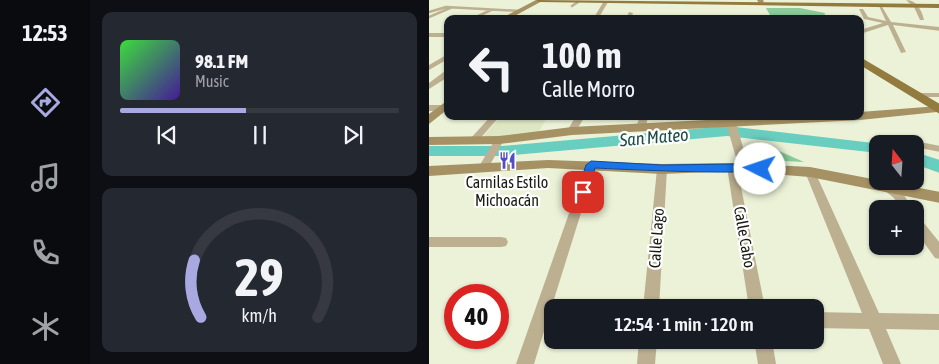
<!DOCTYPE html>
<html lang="en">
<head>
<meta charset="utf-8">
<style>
  body { margin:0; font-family:"Asap Condensed",sans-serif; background:#242831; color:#f1f3f6; height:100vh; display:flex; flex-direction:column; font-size:19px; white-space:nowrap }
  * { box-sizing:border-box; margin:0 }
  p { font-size:16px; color:#9ea1a6 }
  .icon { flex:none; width:28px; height:28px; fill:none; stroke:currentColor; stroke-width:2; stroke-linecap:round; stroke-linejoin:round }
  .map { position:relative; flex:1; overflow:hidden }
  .sheet { display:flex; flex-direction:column; gap:12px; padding:12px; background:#0d0f14; width:339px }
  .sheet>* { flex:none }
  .guide { position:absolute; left:15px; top:15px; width:420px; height:105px; border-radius:10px; box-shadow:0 1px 4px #0004; background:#171b24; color:#f1f3f6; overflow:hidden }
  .needle { width:32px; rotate:343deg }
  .tools { position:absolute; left:440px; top:135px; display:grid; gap:10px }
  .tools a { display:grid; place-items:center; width:55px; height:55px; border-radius:10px; background:#171b24; box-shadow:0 1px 4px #0004; font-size:25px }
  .speed { position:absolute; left:15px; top:284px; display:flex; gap:10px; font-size:25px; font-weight:700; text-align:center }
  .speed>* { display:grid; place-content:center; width:65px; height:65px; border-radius:50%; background:#171b24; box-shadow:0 1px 4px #0004; line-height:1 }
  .speed .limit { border:8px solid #d22; background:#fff; color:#111 }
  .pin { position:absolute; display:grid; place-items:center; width:42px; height:42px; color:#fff; margin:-21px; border-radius:10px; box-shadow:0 2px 8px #0006 }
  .me { position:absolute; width:55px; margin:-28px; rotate:274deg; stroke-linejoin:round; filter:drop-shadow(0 0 4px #0008) }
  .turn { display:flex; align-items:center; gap:18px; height:105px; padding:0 15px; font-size:22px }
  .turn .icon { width:65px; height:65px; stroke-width:2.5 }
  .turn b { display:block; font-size:35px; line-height:42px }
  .sheet .card { flex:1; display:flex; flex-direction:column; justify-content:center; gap:8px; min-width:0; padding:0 18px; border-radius:10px; background:#242831 }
  .sheet .dial { align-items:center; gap:0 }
  .dial svg { height:130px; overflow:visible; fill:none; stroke:#363941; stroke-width:7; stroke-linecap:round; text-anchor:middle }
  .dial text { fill:#f1f3f6; stroke:none }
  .song { display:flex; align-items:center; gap:15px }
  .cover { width:60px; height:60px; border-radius:8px; background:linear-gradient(135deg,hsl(120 70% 55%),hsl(260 70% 35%)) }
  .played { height:5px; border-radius:2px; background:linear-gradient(90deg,#a9a8e0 45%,#363941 45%) }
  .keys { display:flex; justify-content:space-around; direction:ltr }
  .trip { position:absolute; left:115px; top:299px; width:280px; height:50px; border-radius:10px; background:#171b24; box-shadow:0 1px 4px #0004; font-weight:600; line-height:50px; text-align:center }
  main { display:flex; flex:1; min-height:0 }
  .tabs { display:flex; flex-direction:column; width:90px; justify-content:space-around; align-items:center; background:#090b0e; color:#9ea1a6 }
  .tabs .icon { width:35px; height:35px }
  .tabs .selected { color:#a9a8e0 }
  .tabs b { font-size:22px; color:#f1f3f6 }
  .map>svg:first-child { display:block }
</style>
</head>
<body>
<main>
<nav class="tabs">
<b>12:53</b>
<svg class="icon selected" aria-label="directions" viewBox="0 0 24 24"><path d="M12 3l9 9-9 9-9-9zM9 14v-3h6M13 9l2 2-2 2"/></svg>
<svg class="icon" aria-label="music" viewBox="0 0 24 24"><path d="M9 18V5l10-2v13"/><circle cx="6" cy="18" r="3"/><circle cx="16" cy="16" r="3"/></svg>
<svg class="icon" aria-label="phone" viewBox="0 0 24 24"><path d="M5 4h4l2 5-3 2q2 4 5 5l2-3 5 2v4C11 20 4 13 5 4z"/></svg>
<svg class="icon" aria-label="climate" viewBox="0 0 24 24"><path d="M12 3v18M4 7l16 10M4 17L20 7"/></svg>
</nav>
<section class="sheet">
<div class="card">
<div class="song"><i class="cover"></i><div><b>98.1 FM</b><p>Music</p></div></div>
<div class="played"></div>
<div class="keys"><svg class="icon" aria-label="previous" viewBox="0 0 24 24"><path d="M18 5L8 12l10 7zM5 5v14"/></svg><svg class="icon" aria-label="pause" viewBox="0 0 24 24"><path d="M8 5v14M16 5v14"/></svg><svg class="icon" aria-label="next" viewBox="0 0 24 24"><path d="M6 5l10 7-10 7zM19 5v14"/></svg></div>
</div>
<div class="card dial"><svg viewBox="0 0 100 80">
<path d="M14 69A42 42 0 1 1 86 69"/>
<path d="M14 69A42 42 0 0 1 10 34" stroke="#a9a8e0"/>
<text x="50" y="56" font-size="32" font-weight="700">29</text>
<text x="50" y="72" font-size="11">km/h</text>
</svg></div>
</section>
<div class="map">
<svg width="511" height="364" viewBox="0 0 511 364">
  <rect width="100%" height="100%" fill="#ebf2d7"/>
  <path fill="#dee7c4" d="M72,116H119L109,133L53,138Z"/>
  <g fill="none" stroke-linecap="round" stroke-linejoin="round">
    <path fill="#68cec0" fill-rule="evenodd" d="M298,126L453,144H449V153L298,136L73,156H0V146H73Z
      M486,152L511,160V173L486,164Z"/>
  </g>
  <path fill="#8acc9a" d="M337,8H371L396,13L395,17H342Z
    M316,149L350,151L375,162L319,159Z"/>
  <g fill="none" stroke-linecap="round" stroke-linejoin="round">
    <path stroke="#bdb091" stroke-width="2.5" d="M143,6L149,2
      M0,12L17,7L91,11
      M0,17L21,8
      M43,19L62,10
      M17,27H19"/>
    <path fill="#bdb091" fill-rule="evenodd" d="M477,0C488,0 493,11 495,20H491L485,7Z
      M175,1L179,2L169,19H164Z
      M452,5L462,22L511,27V31L464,25L477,52L472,53L459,25L431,34V30L454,23L435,19L430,9H434L439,17L457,21L450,6Z
      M200,12L204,13L202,19H197Z
      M0,33H19V37H0Z
      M19,54V59L0,70V65Z
      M16,71H19V77L0,89V83Z
      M485,93H511V97H488L484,95Z
      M0,105H13L17,108L13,111H0Z
      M62,116H71L48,142H42L40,140L42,138Z
      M147,116H156L146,133H140L138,131Z
      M211,116H219L217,127L212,130L207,127Z
      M302,120L307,123L320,168L319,170L315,171L310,168L297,123Z
      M70,137L75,140L58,170L54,171L50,170L49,168L67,138Z
      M486,141L511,146V152L486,147V144H481Z
      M162,162L167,165L121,312H124V328H116L105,364H87L157,165Z
      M303,164L308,167L336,308H320L298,167Z
      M233,166L238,169L230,308H214L228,169Z
      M381,169L386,172L450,313L511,314V330L457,329L472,364H454L440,329L386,328V312L433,313L376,172Z
      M456,182L473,192L484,209H472L465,198L450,186Z
      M486,215L490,217L511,243V259L506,258L486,230Z
      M0,237H72L77,238L79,242L77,246L72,247H0Z
      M210,340H228L226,364H208Z
      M325,340H343L347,364H329Z"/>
    <path fill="#a59163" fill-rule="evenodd" d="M107,0H115L80,19H71Z
      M328,0H334L335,2L330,3Z
      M19,100V109L0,124V114Z
      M511,106V112H508L431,120L143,135L70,144L0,145V137L70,136L143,127L356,116H431V112Z
      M119,160L233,164L303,163L381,167L511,192V203L381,177L303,171L233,174L119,168L0,176V166Z"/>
    <path fill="#937b40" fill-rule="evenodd" d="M107,0L511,4V8L110,2Z
      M431,57L511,104V114L431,65Z"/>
  </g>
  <path fill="#1a73e8" stroke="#114b97" d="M162,161L233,165L304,164L331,165L337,169C330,176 186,169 166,168L158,194H150L148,192L157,165Z"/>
  <defs>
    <symbol id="restaurant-bare" viewBox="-9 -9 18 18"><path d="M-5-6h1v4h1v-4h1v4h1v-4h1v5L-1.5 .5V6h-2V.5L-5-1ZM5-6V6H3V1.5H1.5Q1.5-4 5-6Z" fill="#524dc4" stroke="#fff" stroke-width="2.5" paint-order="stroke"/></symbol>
  </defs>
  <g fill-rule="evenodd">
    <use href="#restaurant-bare" x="66" y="148" width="25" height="25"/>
  </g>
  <g text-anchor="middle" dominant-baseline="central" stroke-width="4.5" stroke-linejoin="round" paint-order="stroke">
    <g font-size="16" fill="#181b11" stroke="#fff">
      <text x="78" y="182">Carnilas Estilo<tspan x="78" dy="18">Michoacán</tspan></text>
    </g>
    <g font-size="16" fill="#181b11" stroke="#fff">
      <text transform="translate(316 237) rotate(80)">Calle Cabo</text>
      <text transform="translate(227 238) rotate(-86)">Calle Lago</text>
    </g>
    <g font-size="18" font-style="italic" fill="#1d4b45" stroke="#fff">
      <text transform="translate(225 137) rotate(-5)">San Mateo</text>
    </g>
  </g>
</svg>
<div class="tools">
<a><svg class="needle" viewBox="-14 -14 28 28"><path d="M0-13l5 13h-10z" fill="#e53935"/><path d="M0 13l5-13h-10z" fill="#9ea1a6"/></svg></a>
<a>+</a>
</div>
<div class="speed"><div class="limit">40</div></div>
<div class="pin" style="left:154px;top:192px;background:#d93025"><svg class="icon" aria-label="arrive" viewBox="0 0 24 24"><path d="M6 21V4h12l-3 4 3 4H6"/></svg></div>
<svg class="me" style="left:331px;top:169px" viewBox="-20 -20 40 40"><circle r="19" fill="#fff"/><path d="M0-13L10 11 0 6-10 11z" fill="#1a73e8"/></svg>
<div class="trip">12:54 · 1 min · 120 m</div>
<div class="guide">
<div class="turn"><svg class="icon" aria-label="left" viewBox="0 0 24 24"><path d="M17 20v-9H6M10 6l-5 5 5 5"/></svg><div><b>100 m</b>Calle Morro</div></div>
</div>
</div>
</main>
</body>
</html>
